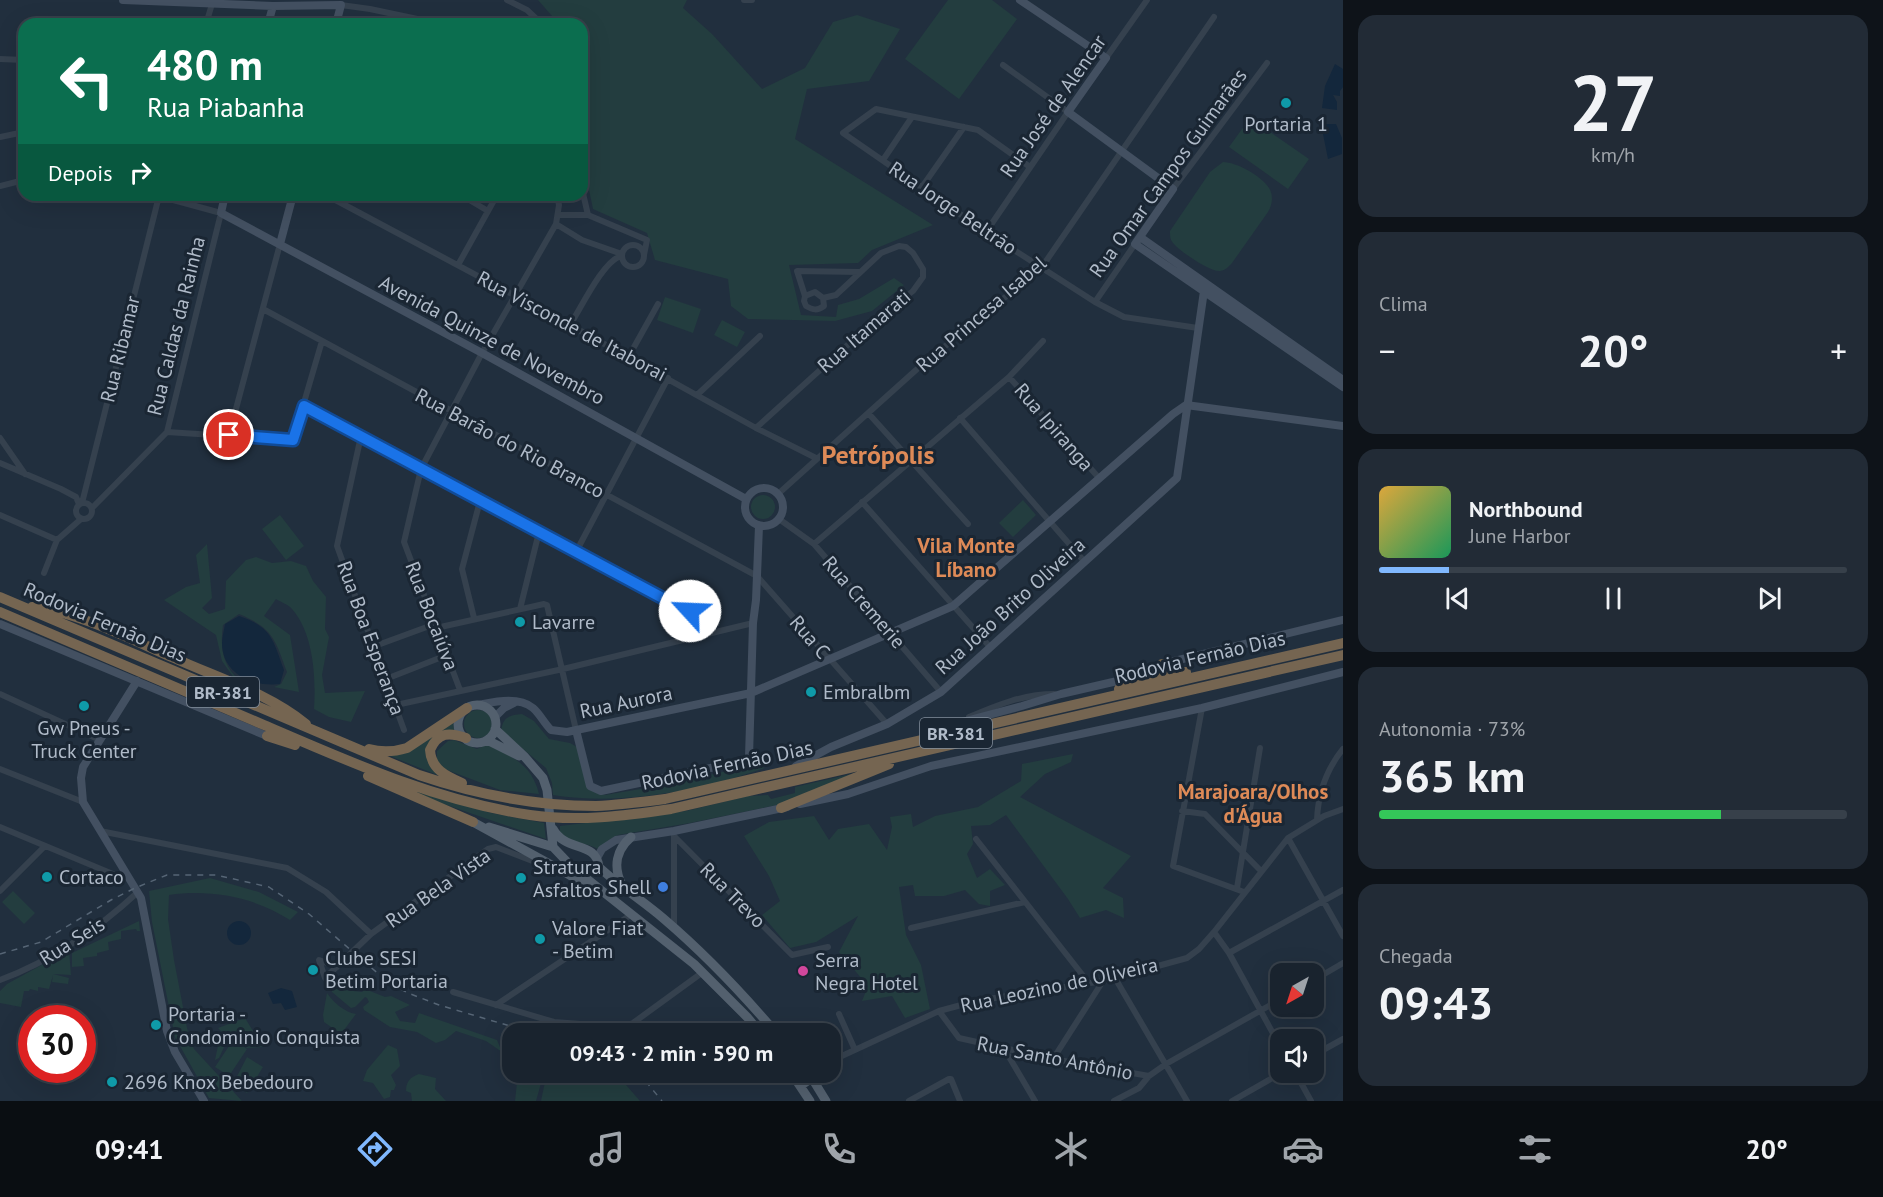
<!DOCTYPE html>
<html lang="pt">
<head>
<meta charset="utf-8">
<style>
  body { margin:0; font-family:"PT Sans",sans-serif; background:#222b36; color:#f1f3f6; height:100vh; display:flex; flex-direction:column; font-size:22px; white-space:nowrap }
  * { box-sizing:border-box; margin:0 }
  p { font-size:20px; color:#9fa4aa }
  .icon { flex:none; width:33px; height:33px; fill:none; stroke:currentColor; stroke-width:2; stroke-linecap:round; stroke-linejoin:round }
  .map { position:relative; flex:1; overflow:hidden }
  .panel { display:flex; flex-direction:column; gap:15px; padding:15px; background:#0e1319; width:540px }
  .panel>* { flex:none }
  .top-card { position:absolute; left:18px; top:18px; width:570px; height:183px; border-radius:18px; box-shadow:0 6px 24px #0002,0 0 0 2px #37404a; background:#0b6e4f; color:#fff; overflow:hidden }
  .needle { width:39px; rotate:219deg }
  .tools { position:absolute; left:1270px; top:963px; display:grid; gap:12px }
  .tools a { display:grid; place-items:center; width:54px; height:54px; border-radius:12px; background:#19232e; box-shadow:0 6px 24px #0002,0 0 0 2px #37404a; font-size:30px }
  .speed { position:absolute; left:18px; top:1005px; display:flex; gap:12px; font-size:30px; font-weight:700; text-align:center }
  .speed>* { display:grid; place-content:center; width:78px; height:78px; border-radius:50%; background:#19232e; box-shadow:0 6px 24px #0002,0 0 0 2px #37404a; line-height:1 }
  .speed .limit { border:9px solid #d22; background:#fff; color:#111 }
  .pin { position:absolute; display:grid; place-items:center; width:51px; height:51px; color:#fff; margin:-26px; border:3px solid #fff; border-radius:50%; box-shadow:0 2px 6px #0007 }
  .me { position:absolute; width:66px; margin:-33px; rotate:295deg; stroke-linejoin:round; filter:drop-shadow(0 0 4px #0008) }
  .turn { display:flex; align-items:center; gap:21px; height:126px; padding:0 30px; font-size:27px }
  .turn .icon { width:78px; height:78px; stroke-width:2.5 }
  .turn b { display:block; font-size:42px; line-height:51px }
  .then { display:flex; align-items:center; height:57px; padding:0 30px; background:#0003; gap:12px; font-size:22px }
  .big { font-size:45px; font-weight:600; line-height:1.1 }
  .panel .card { flex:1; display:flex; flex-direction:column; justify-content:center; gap:9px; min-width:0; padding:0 21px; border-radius:18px; background:#222b36 }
  .panel .dial { align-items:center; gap:0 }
  .dial b { font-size:78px; line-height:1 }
  .song { display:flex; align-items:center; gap:18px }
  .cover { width:72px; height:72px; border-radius:9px; background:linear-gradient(135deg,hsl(40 70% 55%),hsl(150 70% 35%)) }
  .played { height:6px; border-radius:3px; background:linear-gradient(90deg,#80b8ff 15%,#37404a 15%) }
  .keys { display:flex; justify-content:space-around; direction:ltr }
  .heat { display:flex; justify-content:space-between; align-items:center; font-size:33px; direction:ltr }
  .charge { height:9px; border-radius:4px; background:linear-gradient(90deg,#34c759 73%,#37404a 0) }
  .trip { position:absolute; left:502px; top:1023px; width:339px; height:60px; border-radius:18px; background:#19232e; box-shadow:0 6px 24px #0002,0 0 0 2px #37404a; font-weight:600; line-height:60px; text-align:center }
  .menu { display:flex; height:96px; justify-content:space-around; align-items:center; background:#0a0e12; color:#9fa4aa }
  .menu .icon { width:42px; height:42px }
  .menu .current { color:#80b8ff }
  .menu b { font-size:27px; color:#f1f3f6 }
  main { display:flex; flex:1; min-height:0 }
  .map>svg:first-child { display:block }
</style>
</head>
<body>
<main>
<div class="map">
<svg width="1343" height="1101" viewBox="0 0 1343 1101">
  <rect width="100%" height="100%" fill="#212f3e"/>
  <path fill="#233d3f" d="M538,0H687L683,8L712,34L762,89L805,68L833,22L857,15L900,29L869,81L807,89L795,139L933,225L872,250L858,263L789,265L801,315L836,317L838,305L859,299L894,278L904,285L872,311L835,321L748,319L731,306L728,279L655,260L647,233L593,209L582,156V24H559Z
    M948,0H992L1017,19L959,99L905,59Z
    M1250,118L1309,159L1288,189L1229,147Z
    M1223,162C1236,162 1262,176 1269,188C1274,196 1272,205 1268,212L1232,263C1228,267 1226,270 1220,271C1210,272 1181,252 1174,244C1170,240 1170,236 1170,231L1210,172Z
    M665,297L701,309L693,333L657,320Z
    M722,320L745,332L737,347L714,335Z
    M751 507a12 12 0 1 1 24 0a12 12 0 1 1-24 0Z
    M1023,500L1036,515L1013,537L999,523Z
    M280,515L304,546L286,560L262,529Z
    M207,544L212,598L202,608L209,614L225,609L226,581L246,560L256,557L272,563L291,561L306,566L313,581L326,597L325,629L329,637L322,675L325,693L365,691L351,722L329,717L314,709C316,679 314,634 292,609C289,605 281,602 276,599L264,616L290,635L299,692L274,687L281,684L287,672C275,639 273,628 239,614L223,625C220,647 222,664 239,680L234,678L222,661L216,635L164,600L186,587L200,583L196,555Z
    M464 724a14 14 0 1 1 28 0a14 14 0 1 1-28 0Z
    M522,714L534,721L549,739L570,743L577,747L589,789L605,795L682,782L754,764L765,768C700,791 622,806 553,795L552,783L546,768L501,731C503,717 509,715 522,714Z
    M453,718L454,730L432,740L440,776L390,756Z
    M454,740L477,749L488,744C513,757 532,765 539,794L500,790L442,768L437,760V751L448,741Z
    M1073,754L1071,762L1045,774L1020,797L1131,856L1103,888L1123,898L1124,918L1106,910L1080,918L1068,899L1006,815L990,825L971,826L973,844L967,854L977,878L990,869L1005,885L990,891V906L979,904L965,890L944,896H915L913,885L899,887L906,935L921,965L930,1009L905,1018L892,996L862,1001L868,986L839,952L858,916L816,942L790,948L762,915L780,901L769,876L744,836L769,822L814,816L829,840L838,829L869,824L887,850L892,827L890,817L911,814L913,827L935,816L978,807L1021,781L1022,764Z
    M860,772L777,805L690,823L618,835L598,849C585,842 573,843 560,836V826L686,811L748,796L768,795L771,799L795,793V787Z
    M404,787L491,813L544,823L546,839L435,801Z
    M210,878L259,892L298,912L290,920C254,897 211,889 169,895L168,919L174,960L187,1028L194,1049L242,1101L209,1098L175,1037L152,922L149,891Z
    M13,891L35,913L24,924L2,902Z
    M139,921L140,931H137L136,929L121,931V939L108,942L109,950L97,953V956L83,958L84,966L72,967V953Z
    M69,950L71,975L53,974L69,978L68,984L52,982L53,975L49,989L38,987V991L30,989L29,991H24L21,1007L0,1003V991L7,984Z
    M328,981L345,990L362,992L365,989L385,997L391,996L410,1005L395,1012L400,1021L415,1023L419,1013L497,1040L502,1052L486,1041L456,1031L445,1040L436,1043L417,1032L390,1027L364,1010L363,1007L369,1002L367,998L365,997L355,1007L351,1008L332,992Z
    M327,993C333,1002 344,1012 356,1014L341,1034L324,1022L323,1015Z
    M245,1018L263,1047L247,1048L235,1038L233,1039L247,1049L229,1076L215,1067L233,1040L226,1043L219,1058L215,1060L221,1031L218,1028Z
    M388,1045L397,1049L400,1066L391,1075L396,1085L394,1090H391L390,1097L384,1099L373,1083L363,1081L367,1070Z
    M247,1057L263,1067L247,1093L233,1084Z
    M547,1072L608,1073L620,1078L640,1101H541Z
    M518,1073H541L543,1076L536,1101H515Z
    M419,1074L436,1078L435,1089L446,1101H412L411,1093L406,1091C406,1082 410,1077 419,1074Z"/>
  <path fill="#13273c" d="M1335,64L1343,69V87L1340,91V96L1333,95L1337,102V110L1322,108L1325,86Z
    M1321,124H1336L1342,138V154L1328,159Z
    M239,616C272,627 273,640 284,670L280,684C253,687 222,674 222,643C222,637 224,631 225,624Z
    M227 933a12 12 0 1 1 24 0a12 12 0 1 1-24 0Z
    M281,988L292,991L297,1007L285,1010L281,1003L273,1004L268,993Z"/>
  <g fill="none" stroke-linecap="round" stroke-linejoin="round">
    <path stroke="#35414e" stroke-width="6" d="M507,0L527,10L542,24
      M744,0H752
      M341,5L370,9L441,24
      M206,24L212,4
      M1106,58L1147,0
      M0,59L24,60
      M0,137L24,132
      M883,160L912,117
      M1030,167L978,130L876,109L843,133L986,232L1095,302L1124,317L1198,328
      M0,186L24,180
      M922,187L964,127
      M582,189L588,215
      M1173,189L1267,63
      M326,195L570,325L756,428L816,458
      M461,195L488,211
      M557,195L559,205L556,224L582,240L622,254
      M558,215H588L647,240L644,255
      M986,232L1068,112L1003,65
      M622 256a11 11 0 1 1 22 0a11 11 0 1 1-22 0Z
      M458,265L497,195
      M805,296L797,271L859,272
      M1095,302L1135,244
      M263,309L757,576L887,724
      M570,325C581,308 603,261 621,256
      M629,356L658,304
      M1009,377L1099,478
      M697,395L760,336
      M304,406L685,610L690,611
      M869,414L968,524
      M960,418L1084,561
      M756,428L872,323L913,291L923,277V269L913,253L906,247L899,246L881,253L836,295L823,298L824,306C817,311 813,310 806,306L804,301L805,296L815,292L823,298
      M167,432L293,440L322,341
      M229,435L280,244
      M361,436L337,546L404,730
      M0,438L25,474
      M0,463L61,489L76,497L79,504
      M778,494L916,370L1042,267L1214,17
      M862,502L990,647
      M76 511a8 8 0 1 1 16 0a8 8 0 1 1-16 0Z
      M82,503L159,196
      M92,508L167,432L221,213L155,195
      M0,515L57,540
      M779,519L814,544L941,692
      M814,544L1009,377L1043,341
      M576,552L668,378
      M44,573L57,540L81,519
      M520,609L539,532
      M474,618L462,569L480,501
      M436,628L544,604L547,605L576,730
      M375,646L435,624
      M386,679L447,655
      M460,690L404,542L421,469L482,353L556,224
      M0,694L100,740
      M396,705L563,669L753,623
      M1202,708L1173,866L1244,892
      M969,717C997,705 1024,694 1054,694
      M0,769L83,802
      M1182,811L1205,814L1261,871
      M1317,820C1318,793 1326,770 1343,749
      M0,827L120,877H128
      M100,831L287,868L326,892L371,934
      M674,836L792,955L828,947
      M1288,838L1343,936
      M976,839L1088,982
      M1237,888L1260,748
      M0,891L45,846
      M674,927V836
      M911,928L1025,902
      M1214,932L1229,953L1281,1048
      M1229,953L1343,890
      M337,967L319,960L325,978L371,934L488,849L496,847L548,867
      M1115,978L1187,1101
      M0,980C51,961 98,929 138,892
      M1314,980L1343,963
      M453,992L554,1022L621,1027L633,1023L703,972
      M496,1005L632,914
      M939,1011L959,1038L1053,1059L1149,1076
      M839,1014L855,1050
      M1005,1050L1035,1101
      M1314,1055L1343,1039
      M1053,1059L1103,981
      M831,1061L939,1011L976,1001L1103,981L1187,958L1199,949L1214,932L1288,838L1324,816L1343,809
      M1295,1072L1311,1101
      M909,1101L949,1079H951L960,1101
      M1114,1101L1139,1088L1149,1076L1166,1064L1281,999
      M1232,1101L1283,1072"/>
    <path stroke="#435061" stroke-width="8" d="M123,0L273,6L341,5L336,24
      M1020,0L1106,58L1068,112L1173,189L1135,244L1343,387
      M268,24L273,6
      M225,195L221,213L482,353L746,499
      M1140,237L1343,380
      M280,244L293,195
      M745 507a19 19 0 1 1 38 0a19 19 0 1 1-38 0Z
      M0,624L267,736
      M137,681L83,767L81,778L83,802L141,898L167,1031L175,1052L204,1101
      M477,705C494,702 518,696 533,708C540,714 544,723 551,730L567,732L751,693L953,606L1173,414L1186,405L1343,426
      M495,717L504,708L514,703
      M947,726L1022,706L1061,694L1126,679L1162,664L1343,620
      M576,730L590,786L601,791L748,760L749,757L753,623L756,600L759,526
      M796,766L831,747L887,724L941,692L1177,478L1205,284
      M800,804L848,794L931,766L1202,708L1343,672
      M597,858L602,849L616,840L674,831L787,807"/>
    <path stroke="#53606e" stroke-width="9" d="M458 724a19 19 0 1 1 38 0a19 19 0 1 1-38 0Z
      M495,729L524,756L543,778L547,790L553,847L572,867L694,964L748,1018L761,1034
      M487,740L519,756
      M473,822L566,873L599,893
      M489,827L553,847
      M553,829C566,853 596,840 599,867C619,886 643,901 664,919C705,954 742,993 777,1034
      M622,885C613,867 616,850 631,837
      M797,1072L796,1080L803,1084L809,1080L808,1072
      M810,1075L826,1101
      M798,1083L810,1101"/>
    <path stroke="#756551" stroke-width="10" d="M0,597L419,775C475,794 536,806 596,806C619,805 642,802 665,799L1343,643
      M32,607C76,611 132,640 174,658C218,678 268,693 306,724
      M0,612C88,650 176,688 264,725C350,762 436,801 530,815C577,822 625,816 671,809L1343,655
      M1162,664L1171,666L1180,674
      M1145,679L1186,672
      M1119,689L1145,679L1152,668
      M267,736L295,745
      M369,749C383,753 394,752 407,748L467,708
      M368,776L473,822
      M462,783C446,776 431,769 430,750C438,732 449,732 466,738
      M781,808L889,764"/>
    <path stroke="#566575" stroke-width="1.5" stroke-dasharray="6 6" stroke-linecap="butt" d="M0,954L41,942L111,900L135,888L167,875H216L269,887L309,914L389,983L408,993L439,1005L537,1034
      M638,1072L662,1101"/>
  </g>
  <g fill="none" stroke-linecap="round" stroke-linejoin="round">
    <defs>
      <path id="route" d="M229,435L293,440L304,406L685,610L690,611"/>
    </defs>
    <use href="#route" stroke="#114b97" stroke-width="15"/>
    <use href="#route" stroke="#1a73e8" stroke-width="10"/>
  </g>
  <g fill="#0f9aa8" stroke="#1a2633" stroke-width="2">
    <circle cx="1286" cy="103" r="6"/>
    <circle cx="520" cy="622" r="6"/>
    <circle cx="811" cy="692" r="6"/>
    <circle cx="84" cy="706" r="6"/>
    <circle cx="47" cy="877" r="6"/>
    <circle cx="521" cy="878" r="6"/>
    <circle cx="540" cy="939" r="6"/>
    <circle cx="313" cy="970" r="6"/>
    <circle cx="156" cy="1025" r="6"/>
    <circle cx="112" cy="1082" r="6"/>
  </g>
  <circle fill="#3f7fe0" stroke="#1a2633" stroke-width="2" cx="663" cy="887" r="6"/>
  <circle fill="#d1479c" stroke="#1a2633" stroke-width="2" cx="803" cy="971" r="6"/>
  <g text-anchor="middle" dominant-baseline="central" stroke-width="6" stroke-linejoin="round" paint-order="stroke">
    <g fill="#1a2633" stroke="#838e9c" stroke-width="1.5">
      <rect x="187" y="677" width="72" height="30" rx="4.5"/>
      <rect x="920" y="718" width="72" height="30" rx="4.5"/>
    </g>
    <g font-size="18" font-weight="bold" fill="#b0bbc9">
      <text x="223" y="692">BR-381</text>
      <text x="956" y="733">BR-381</text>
    </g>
    <g font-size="20" fill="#b0bbc9" stroke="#1a2633">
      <text transform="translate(1053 106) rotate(-55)">Rua José de Alencar</text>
      <text transform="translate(1168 173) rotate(-54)">Rua Omar Campos Guimarães</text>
      <text transform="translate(953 208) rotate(34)">Rua Jorge Beltrão</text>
      <text transform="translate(981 314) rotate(-41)">Rua Princesa Isabel</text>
      <text transform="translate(176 326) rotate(-76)">Rua Caldas da Rainha</text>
      <text transform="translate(572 326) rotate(28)">Rua Visconde de Itaborai</text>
      <text transform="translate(864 331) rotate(-41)">Rua Itamarati</text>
      <text transform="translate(492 340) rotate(28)">Avenida Quinze de Novembro</text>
      <text transform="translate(120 349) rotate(-76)">Rua Ribamar</text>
      <text transform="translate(1054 427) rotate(49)">Rua Ipiranga</text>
      <text transform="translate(510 443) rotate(28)">Rua Barão do Rio Branco</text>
      <text transform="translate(864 602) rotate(49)">Rua Cremerie</text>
      <text transform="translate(1010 606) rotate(-42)">Rua João Brito Oliveira</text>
      <text transform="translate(432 616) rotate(69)">Rua Bocaiúva</text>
      <text transform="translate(105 622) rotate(23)">Rodovia Fernão Dias</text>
      <text transform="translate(810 637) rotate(49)">Rua C</text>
      <text transform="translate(371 638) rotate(70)">Rua Boa Esperança</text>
      <text transform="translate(1200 657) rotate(-13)">Rodovia Fernão Dias</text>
      <text transform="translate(626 702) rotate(-12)">Rua Aurora</text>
      <text transform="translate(727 765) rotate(-12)">Rodovia Fernão Dias</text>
      <text transform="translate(438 888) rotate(-35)">Rua Bela Vista</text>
      <text transform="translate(733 895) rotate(45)">Rua Trevo</text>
      <text transform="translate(72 941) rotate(-32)">Rua Seis</text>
      <text transform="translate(1059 985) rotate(-12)">Rua Leozino de Oliveira</text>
      <text transform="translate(1055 1058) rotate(11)">Rua Santo Antônio</text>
    </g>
    <g font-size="20" fill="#b0bbc9" stroke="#1a2633" text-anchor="start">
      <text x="1286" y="124" text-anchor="middle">Portaria 1</text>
      <text x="532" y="622">Lavarre</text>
      <text x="823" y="692">Embralbm</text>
      <text x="84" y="728" text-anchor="middle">Gw Pneus -<tspan x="84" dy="23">Truck Center</tspan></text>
      <text x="533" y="867">Stratura<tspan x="533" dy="23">Asfaltos</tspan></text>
      <text x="59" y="877">Cortaco</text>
      <text x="651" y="887" text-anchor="end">Shell</text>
      <text x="552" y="928">Valore Fiat<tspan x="552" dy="23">- Betim</tspan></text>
      <text x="325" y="958">Clube SESI<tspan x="325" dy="23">Betim Portaria</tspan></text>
      <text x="815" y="960">Serra<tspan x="815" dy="23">Negra Hotel</tspan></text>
      <text x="168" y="1014">Portaria -<tspan x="168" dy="23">Condominio Conquista</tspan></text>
      <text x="124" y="1082">2696 Knox Bebedouro</text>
    </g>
    <g font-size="21" font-weight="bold" fill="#de8a57" stroke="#1a2633">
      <text x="966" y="545">Vila Monte<tspan x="966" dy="24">Líbano</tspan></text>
      <text x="1253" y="791">Marajoara/Olhos<tspan x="1253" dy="24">d'Água</tspan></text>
    </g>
    <g font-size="26" font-weight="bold" fill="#de8a57" stroke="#1a2633">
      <text x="878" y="454">Petrópolis</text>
    </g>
  </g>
</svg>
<div class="tools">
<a><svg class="needle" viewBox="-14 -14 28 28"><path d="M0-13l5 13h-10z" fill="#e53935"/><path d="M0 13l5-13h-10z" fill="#9fa4aa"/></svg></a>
<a><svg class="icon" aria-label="sound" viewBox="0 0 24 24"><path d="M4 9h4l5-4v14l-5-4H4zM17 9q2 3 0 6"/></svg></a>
</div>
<div class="speed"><div class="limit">30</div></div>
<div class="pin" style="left:229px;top:435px;background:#d93025"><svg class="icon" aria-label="arrive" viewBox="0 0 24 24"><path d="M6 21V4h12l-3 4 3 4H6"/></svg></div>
<svg class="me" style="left:690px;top:611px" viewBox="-20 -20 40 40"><circle r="19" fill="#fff"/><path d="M0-13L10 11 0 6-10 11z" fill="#1a73e8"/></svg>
<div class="trip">09:43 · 2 min · 590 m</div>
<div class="top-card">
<div class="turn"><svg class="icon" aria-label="left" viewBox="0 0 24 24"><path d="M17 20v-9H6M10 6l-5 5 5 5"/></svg><div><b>480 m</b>Rua Piabanha</div></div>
<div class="then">Depois<svg class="icon" aria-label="right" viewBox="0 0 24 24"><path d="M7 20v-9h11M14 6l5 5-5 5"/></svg></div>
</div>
</div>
<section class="panel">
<div class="card dial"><b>27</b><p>km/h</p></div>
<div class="card"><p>Clima</p>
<div class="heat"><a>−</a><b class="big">20°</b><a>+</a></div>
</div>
<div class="card">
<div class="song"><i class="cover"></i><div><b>Northbound</b><p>June Harbor</p></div></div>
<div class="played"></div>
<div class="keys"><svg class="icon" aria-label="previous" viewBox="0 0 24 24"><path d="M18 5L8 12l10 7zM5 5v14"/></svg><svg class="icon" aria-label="pause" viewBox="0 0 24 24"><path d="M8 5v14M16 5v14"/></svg><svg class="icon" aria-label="next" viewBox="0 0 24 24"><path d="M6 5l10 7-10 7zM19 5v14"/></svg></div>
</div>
<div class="card"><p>Autonomia · 73%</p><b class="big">365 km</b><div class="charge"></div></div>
<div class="card"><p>Chegada</p><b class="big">09:43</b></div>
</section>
</main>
<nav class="menu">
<b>09:41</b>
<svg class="icon current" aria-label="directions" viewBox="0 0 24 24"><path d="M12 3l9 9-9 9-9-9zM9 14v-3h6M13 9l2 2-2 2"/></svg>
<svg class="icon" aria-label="music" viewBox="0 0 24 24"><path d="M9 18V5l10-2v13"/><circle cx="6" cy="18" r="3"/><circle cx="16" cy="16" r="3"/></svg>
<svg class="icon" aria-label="phone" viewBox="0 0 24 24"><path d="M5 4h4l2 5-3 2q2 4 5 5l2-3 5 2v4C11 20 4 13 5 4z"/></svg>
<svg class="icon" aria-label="climate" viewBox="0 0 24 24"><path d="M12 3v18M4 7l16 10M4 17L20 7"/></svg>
<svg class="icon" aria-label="car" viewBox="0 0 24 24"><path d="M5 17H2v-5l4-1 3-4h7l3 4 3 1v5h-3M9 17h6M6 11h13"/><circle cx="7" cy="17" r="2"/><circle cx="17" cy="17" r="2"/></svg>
<svg class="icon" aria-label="filters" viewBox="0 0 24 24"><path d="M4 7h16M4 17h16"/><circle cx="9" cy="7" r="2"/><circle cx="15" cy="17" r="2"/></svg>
<b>20°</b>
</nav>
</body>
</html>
